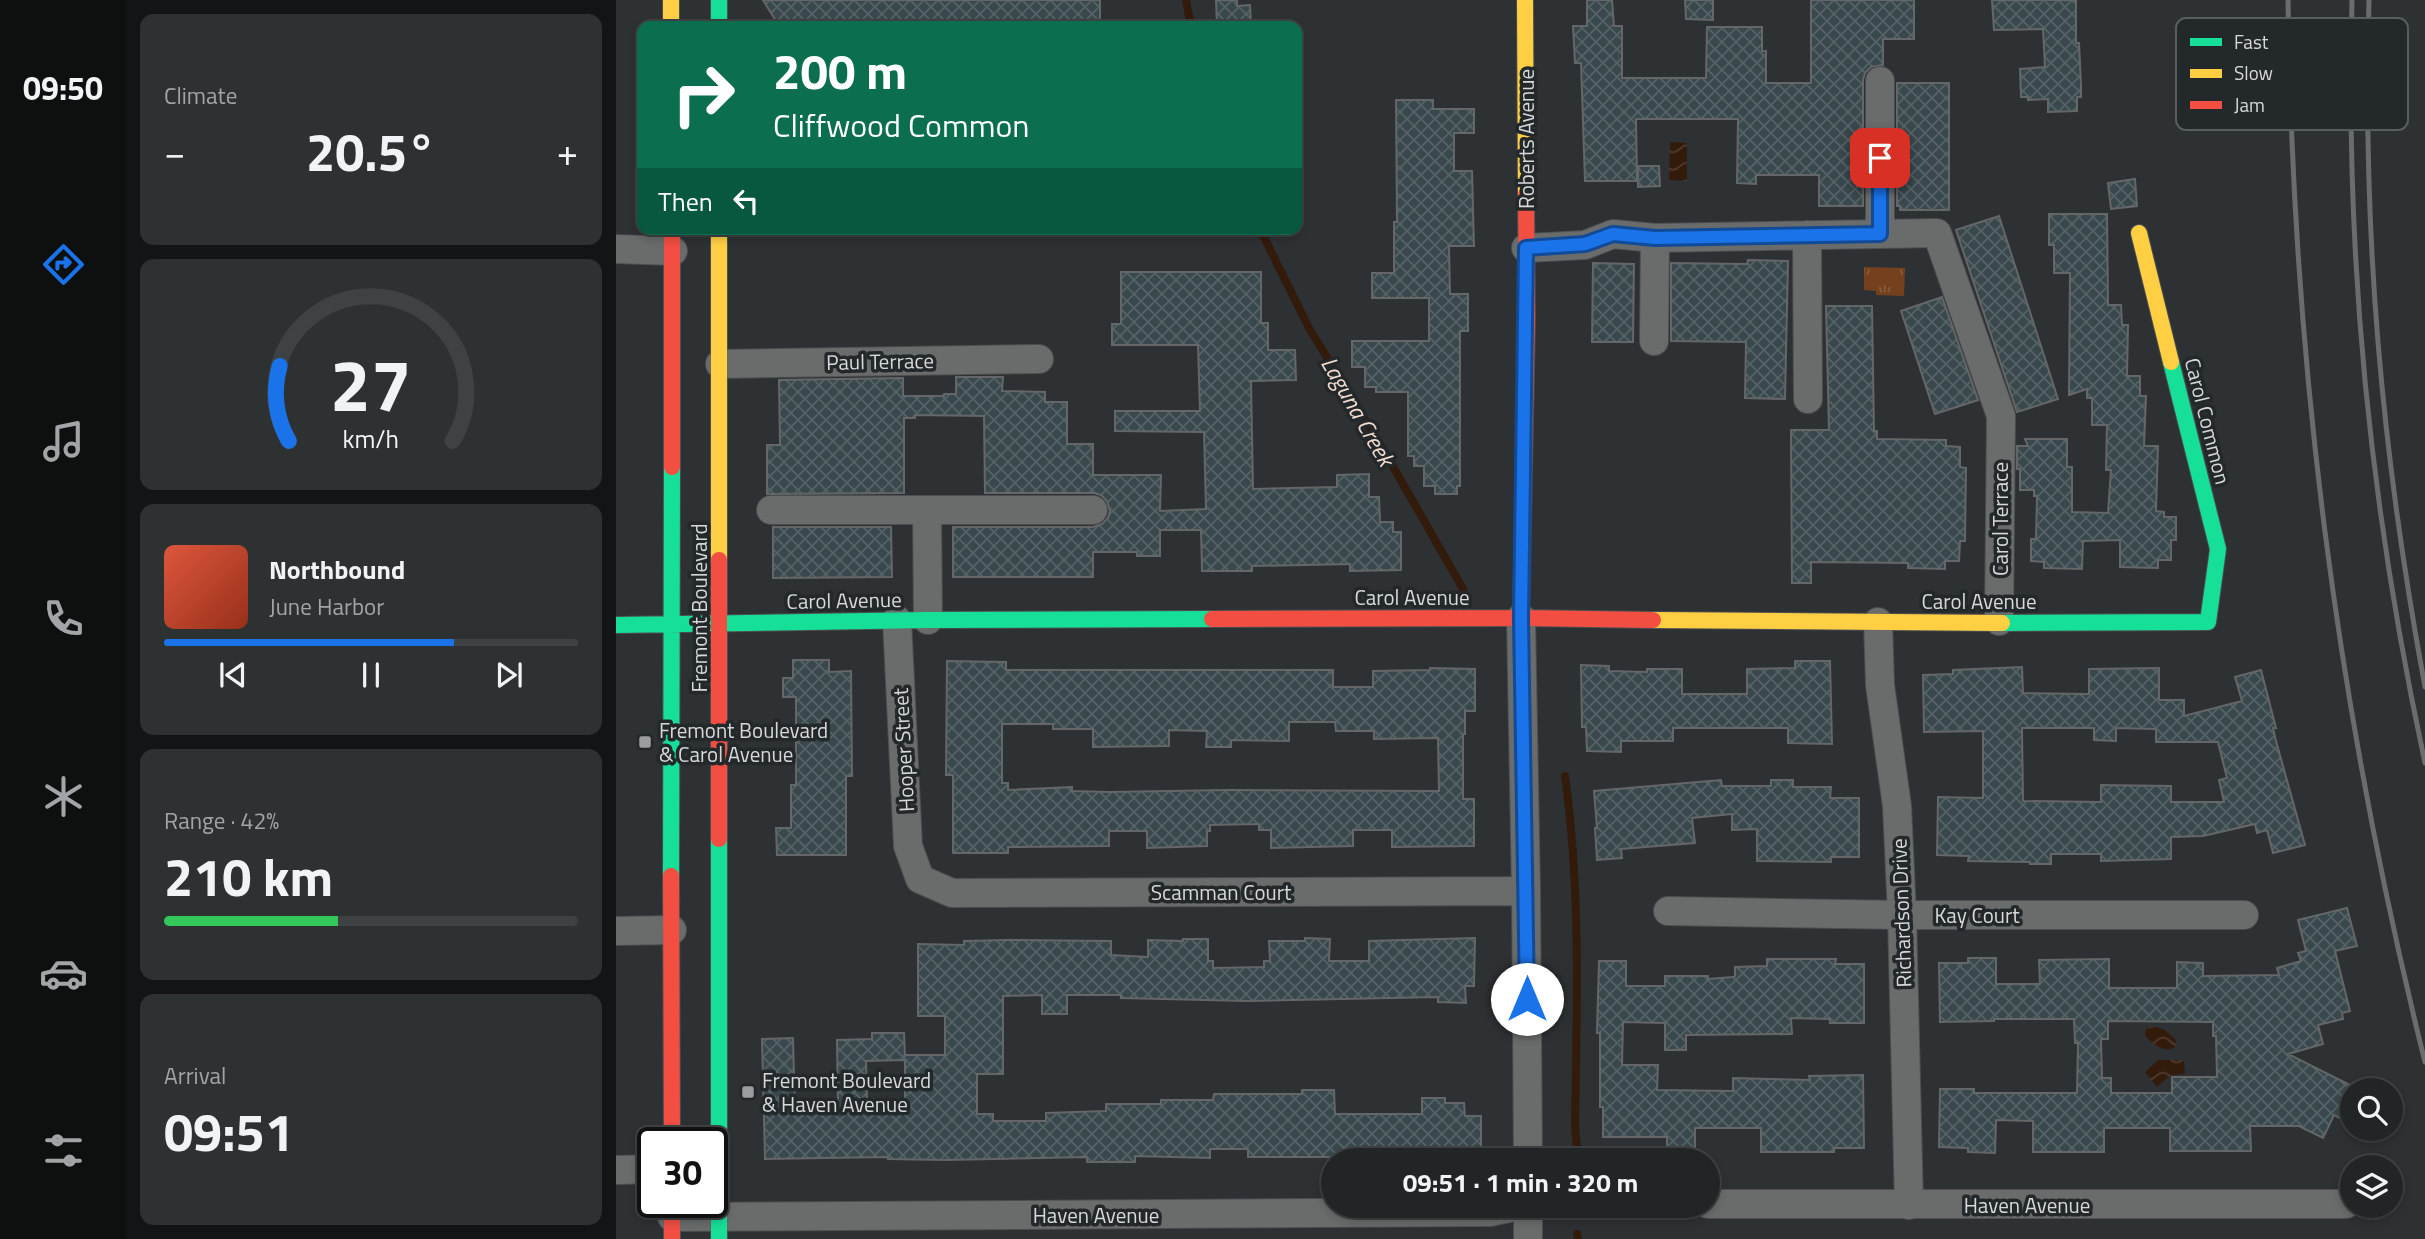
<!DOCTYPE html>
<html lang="en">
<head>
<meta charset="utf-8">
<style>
  body { margin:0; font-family:"Titillium Web",sans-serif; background:#2e3132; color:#f1f3f6; height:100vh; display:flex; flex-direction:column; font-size:26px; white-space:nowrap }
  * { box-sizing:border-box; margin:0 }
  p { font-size:23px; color:#a2a5a7 }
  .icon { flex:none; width:38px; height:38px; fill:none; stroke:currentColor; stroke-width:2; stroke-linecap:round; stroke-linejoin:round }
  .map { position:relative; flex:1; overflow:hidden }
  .panel { display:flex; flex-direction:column; gap:14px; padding:14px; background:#131415; width:490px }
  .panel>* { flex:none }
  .hud { position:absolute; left:21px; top:21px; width:665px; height:214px; border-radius:14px; box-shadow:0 4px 10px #0003,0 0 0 2px #3f4243; background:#0b6e4f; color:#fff; overflow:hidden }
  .controls { position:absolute; left:1724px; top:1078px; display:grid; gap:14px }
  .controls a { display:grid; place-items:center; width:63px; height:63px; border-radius:50%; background:#222526; box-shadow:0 4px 10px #0003,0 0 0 2px #3f4243; font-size:35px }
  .speed { position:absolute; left:21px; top:1127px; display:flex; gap:14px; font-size:35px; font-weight:700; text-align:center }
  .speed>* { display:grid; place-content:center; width:91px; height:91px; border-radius:50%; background:#222526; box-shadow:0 4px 10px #0003,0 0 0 2px #3f4243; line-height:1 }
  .speed .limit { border:4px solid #111; border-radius:10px; background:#fff; color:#111 }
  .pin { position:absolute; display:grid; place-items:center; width:60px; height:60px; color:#fff; margin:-30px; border-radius:14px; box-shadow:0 4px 10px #0006 }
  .me { position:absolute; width:77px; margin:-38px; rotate:0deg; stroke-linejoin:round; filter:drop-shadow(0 0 5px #0008) }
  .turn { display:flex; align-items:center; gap:24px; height:147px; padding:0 21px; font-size:32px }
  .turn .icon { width:91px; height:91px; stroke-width:2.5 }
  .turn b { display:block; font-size:49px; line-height:60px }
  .then { display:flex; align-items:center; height:66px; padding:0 21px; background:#0003; gap:14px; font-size:26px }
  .big { font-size:52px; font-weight:700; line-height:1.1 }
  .panel .widget { flex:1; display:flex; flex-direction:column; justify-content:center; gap:10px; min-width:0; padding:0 24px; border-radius:14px; background:#2e3132 }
  .panel .dial { align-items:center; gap:0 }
  .dial svg { height:182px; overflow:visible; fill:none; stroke:#3f4243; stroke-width:7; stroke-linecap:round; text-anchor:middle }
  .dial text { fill:#f1f3f6; stroke:none }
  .song { display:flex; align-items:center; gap:21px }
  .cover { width:84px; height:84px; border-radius:10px; background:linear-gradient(135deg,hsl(10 70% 55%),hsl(10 70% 35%)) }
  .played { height:7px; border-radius:4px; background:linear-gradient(90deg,#1a73e8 70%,#3f4243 70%) }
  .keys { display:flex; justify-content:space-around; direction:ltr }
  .heat { display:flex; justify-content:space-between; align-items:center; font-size:38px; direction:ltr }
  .charge { height:10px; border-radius:5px; background:linear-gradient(90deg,#34c759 42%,#3f4243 0) }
  .trip { position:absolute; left:705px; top:1148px; width:399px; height:70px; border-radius:35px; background:#222526; box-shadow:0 4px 10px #0003,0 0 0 2px #3f4243; font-weight:700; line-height:70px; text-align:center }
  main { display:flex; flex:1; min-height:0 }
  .dock { display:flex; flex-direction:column; width:126px; justify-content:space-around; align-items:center; background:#0e0f0f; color:#a2a5a7 }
  .dock .icon { width:49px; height:49px }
  .dock .selected { color:#1a73e8 }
  .dock b { font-size:32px; color:#f1f3f6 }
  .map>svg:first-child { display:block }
</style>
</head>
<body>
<main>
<nav class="dock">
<b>09:50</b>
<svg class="icon selected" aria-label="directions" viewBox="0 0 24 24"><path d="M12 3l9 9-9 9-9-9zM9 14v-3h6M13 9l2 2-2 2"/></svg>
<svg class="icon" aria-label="music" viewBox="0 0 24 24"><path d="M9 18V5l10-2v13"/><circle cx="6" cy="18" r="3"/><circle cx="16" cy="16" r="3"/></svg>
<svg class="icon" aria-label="phone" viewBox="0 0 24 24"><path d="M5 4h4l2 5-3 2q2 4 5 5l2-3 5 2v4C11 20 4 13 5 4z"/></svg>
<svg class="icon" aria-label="climate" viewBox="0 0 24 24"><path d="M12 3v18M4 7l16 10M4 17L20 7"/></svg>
<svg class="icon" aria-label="car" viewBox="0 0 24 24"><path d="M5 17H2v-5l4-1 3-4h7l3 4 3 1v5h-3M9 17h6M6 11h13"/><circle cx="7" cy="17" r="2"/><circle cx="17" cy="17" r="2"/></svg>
<svg class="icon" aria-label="filters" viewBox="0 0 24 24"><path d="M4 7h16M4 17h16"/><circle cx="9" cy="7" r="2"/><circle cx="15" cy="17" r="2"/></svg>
</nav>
<section class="panel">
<div class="widget"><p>Climate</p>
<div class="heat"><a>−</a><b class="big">20.5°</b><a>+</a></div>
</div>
<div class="widget dial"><svg viewBox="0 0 100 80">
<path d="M14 69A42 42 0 1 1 86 69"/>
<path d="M14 69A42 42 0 0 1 10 36" stroke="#1a73e8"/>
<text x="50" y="56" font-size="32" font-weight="700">27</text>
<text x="50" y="72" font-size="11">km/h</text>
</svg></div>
<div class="widget">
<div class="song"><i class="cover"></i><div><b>Northbound</b><p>June Harbor</p></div></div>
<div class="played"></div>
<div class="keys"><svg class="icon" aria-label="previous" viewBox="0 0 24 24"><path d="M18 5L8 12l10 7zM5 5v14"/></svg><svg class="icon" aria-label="pause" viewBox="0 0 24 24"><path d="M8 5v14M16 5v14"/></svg><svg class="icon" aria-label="next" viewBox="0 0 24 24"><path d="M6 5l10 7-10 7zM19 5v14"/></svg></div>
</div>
<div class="widget"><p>Range · 42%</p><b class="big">210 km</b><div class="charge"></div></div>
<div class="widget"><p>Arrival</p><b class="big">09:51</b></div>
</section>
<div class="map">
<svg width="1809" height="1239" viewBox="0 0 1809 1239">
  <defs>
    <pattern id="grass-tufts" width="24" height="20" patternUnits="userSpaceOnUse" patternTransform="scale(1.75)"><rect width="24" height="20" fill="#74401d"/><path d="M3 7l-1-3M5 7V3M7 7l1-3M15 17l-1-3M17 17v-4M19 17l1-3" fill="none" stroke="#875b3d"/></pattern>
    <pattern id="water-waves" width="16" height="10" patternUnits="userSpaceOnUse" patternTransform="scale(1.75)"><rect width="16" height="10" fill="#331b0c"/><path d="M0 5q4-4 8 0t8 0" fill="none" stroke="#503c2f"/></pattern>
    <pattern id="building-cross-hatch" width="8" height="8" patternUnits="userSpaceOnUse" patternTransform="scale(1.75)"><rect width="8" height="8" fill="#39484d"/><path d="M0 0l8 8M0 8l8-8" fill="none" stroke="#556266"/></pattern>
  </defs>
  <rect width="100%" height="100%" fill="#2e3133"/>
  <path fill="url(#grass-tufts)" d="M1248,267L1289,268L1288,296L1260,295V291L1248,290Z"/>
  <path fill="url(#water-waves)" d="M1054,142L1071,143V181L1053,180Z
    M1537,1026L1549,1030L1560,1040L1559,1047C1548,1054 1537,1044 1529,1036L1530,1029Z
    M1542,1060H1568L1569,1074L1555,1075L1541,1087L1529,1072Z"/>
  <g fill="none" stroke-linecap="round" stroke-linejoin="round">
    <path stroke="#331b0c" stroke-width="8" d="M570,0L575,26
      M644,229L693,328L767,449L847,589
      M949,776C965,891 961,1007 959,1123C959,1135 962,1148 962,1160
      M961,1234L962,1239"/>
  </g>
  <path fill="url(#building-cross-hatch)" stroke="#646667" stroke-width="2" fill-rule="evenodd" d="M147,0H484V26H163Z
    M600,0H621V6L634,5L635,26H601Z
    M971,0H996L998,26H1006V78H1090L1091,27H1146V51H1150V83H1195V0H1298V39H1267V65L1255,67L1249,73L1247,80V206H1203V175H1140V184L1121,183L1122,119H1020L1021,181H969L965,63H959L957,26H971Z
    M1069,0H1097V20L1070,19Z
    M1376,0H1460V43H1463L1465,85V97H1461V111L1432,112V99L1412,100V97H1405L1404,69L1429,67L1427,29L1378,30Z
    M1281,83H1333V210H1284V206H1281Z
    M780,100H817V109H858V133H838V171H856L858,246H833L834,294H852V331H844V486H841V494H819V486H808V466H798V456H792V392H760V387H749V367H736V341H813V298H756V273H778V222H781Z
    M1022,166H1043L1044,186L1022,187Z
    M1519,179L1521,206L1495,209L1492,183Z
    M1433,214H1491L1492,305H1505L1506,325H1512L1511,376H1524V396H1530L1528,446H1542L1540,511L1548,512V517H1560V540H1555V560H1542V568L1504,567V540L1467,541L1466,569L1428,568V562L1415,561V539H1420L1421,496H1418V490H1404V469H1401V446H1412L1409,439H1451V467H1456V512L1492,513L1495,470H1490L1491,425H1476V398H1471V389L1453,395L1454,273H1438V245H1433Z
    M1383,216L1442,399L1401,412L1340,230Z
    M1132,260L1172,261L1169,399L1129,398L1130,342L1055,341V263L1131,264Z
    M977,263L1018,264L1017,342H976Z
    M505,272H645V323H652V350H679L680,380L635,381L637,489L721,487V475L753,474V497H763L764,522H777V532H785V570L734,571V564L636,566V571H586L585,530H544V556H521V552H477V577H337V527H477L486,524L492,518L494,511L491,501L485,495L478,493H369L368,416L299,415V418H288V493L151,494V445H164L163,380L287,378V396H328V394H340V377H387L386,391L429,392V402H451V444H477V475H545L544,511L590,509L588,432L499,431V411H584L582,345H496V324H505Z
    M1326,297L1362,400L1319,414L1285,311Z
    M1210,306H1256L1258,431H1261V439L1330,440V446L1344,447V467L1350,468L1349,541H1344L1343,561H1329V569L1292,568V563L1195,562V583H1176L1175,430H1213Z
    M157,527H275L276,577L157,578Z
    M177,660H213V672L235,671L236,776H230V855H161L160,828H175V785H180V697H167V678H177Z
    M331,661L390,662V670H717V687H757V671L814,670V668L859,669V711H849V734H847V799H858V846L776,847V830H737V846L655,848V830H643V824L594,825V831H591V846L531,848V831H493V846L392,847V853H337V775H330ZM673,722H719L720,731H758V739L822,738L823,791L612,790L493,792L456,791V787L392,790V783H386V724H437V729H477V747L553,746V730L591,731L590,747H615V740L673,741Z
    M1179,661H1214L1216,744L1172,743V728H1057V741H1005V752L971,751L970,727H966L965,665L993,666V671L1031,672V669H1066V694H1131V669L1179,668Z
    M1406,667L1407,693L1473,694V669L1543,668V700H1568V716L1626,701L1619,677L1645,670L1660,728H1657L1660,741L1689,845L1657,853L1651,830L1641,833L1639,824L1587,836L1555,837V859L1485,861V854H1435V864H1414V862L1352,861L1353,856L1321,855L1322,797L1367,798V731L1308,732L1307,675L1337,674V670ZM1406,728H1478V740L1500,741V728L1540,729V742H1602L1611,778L1603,780L1608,802H1555V786L1485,785V802L1407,801Z
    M1105,780L1106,786H1155V780H1177V787H1215L1214,798H1243V857H1215V862L1141,861V829L1116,830V814L1076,818L1079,843L1005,849L1006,858L981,860L979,828H981L978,791Z
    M1731,908L1741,946L1719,951L1734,1011L1726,1013L1727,1019L1702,1025L1707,1044L1672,1054L1736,1086V1124L1718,1115L1707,1138L1683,1126H1634L1635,1151H1554V1128H1488V1152H1417V1121L1380,1120L1379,1153L1352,1152V1148L1323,1147L1324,1089H1358V1093H1461L1462,1043H1459L1458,1019H1378V1021L1324,1022L1323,963H1352V958H1380V984H1424L1423,960L1493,959V988H1561V962L1587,963V976L1663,975L1661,968L1685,961L1682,953L1690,951L1682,920ZM1492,1021L1597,1022V1036H1600L1601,1077H1556V1093H1495V1078H1486L1485,1039H1492Z
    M689,938L714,939L713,961H753V941L859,938L858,986H849L850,1003L822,1002V997L632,1001L505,998V995H451V1014H426V995L387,996V1074H361V1114H377V1121H430V1113L490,1111V1104H545V1100H597L598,1094H686V1090H718L719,1114H806V1098H829V1103H848L849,1116H865V1157L765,1155V1148H727V1157H632V1149H594V1158L519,1156V1162H471V1157L329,1160L272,1159V1157L149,1159L146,1039L177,1038L179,1112H222L221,1040L256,1039V1033H288L289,1057V1055H329V1016H302V944L348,945V941L392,940L495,941V955L532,957V940L567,941V939H592V961H597V968L648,967V961H654L653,941H689ZM289,1060V1099H251L250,1061Z
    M1151,959H1220L1219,964H1248V1023H1214V1019L1175,1018L1176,1034L1070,1035V1050H1049V1023L1007,1022L1006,1065H1042L1041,1090L1117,1091V1078L1194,1080L1193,1076L1247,1075L1248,1148H1218V1152H1145V1128H1079V1153H1051V1137H987V1107H984V1033H981L983,961H1010V986H1049V976H1092V979L1117,977L1119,976V967L1151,966Z"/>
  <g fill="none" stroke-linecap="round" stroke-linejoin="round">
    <defs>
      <path id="street" d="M1264,81V234
        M1191,235L1192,399
        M910,248L969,245L997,234L1039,238L1321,233L1385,416L1383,621
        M0,249L57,251
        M1038,341L1039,238
        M104,364L423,359
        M155,510H477
        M311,510L312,620
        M905,618L910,891L912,1160
        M281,620L292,846L304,879L336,893L910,891
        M1262,622L1264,685L1281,806L1286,915L1293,1205
        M1052,911L1286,915H1628
        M0,931L56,930
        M0,1170L37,1169
        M1092,1204H1730
        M912,1206V1239
        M56,1217L874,1212L903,1206"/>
      <path id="fast" d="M103,0V26
        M1386,623L1592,622L1602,549L1555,362
        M0,625L312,620L596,619
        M103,839V1239
        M55,876L56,467"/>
      <path id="slow" d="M55,0V26
        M909,0L910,195
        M103,229V560
        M1523,233L1555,362
        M1037,620L1386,623"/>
      <path id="jam" d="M56,467V229
        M103,560V839
        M905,618L911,315L910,195
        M596,619L905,618L1037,620
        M55,876L56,1143
        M56,1202V1239"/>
    </defs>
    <use href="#street" stroke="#4c4f50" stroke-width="30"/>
    <use href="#fast" stroke="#4c4f50" stroke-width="18"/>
    <use href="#slow" stroke="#4c4f50" stroke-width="18"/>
    <use href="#jam" stroke="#4c4f50" stroke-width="18"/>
    <use href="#street" stroke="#6a6c6c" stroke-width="28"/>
    <use href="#fast" stroke="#16e098" stroke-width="16"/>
    <use href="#slow" stroke="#ffcf43" stroke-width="16"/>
    <use href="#jam" stroke="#f24e42" stroke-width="16"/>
    <path stroke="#6a6c6d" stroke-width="5" d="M1672,0C1677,362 1721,710 1809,1062
      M1736,0C1729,260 1754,508 1809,763
      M1753,0C1746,236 1766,455 1809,687"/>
  </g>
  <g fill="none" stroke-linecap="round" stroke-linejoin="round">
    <defs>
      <path id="route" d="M911,999L905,618L910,248L969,244L997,234L1039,238L1264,234V158"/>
    </defs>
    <use href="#route" stroke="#114b97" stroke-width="18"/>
    <use href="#route" stroke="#1a73e8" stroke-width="12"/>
  </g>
  <g fill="#9b9ea0" stroke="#23282a" stroke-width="2.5">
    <rect x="22" y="735" width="14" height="14" rx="3.5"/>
    <rect x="125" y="1085" width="14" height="14" rx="3.5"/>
  </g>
  <g text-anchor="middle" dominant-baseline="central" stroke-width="7" stroke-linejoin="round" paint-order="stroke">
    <g font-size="21" fill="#d5d9da" stroke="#23282a">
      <text transform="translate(910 139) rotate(-90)">Roberts Avenue</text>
      <text transform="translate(264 361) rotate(-1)">Paul Terrace</text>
      <text transform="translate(1592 421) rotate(76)">Carol Common</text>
      <text transform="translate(1384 519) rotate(-90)">Carol Terrace</text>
      <text x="796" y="597">Carol Avenue</text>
      <text transform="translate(228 600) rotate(-1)">Carol Avenue</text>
      <text x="1363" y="601">Carol Avenue</text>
      <text transform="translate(83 608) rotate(-90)">Fremont Boulevard</text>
      <text transform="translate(287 750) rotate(-93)">Hooper Street</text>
      <text x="605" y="892">Scamman Court</text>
      <text transform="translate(1285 913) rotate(-92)">Richardson Drive</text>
      <text x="1361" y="915">Kay Court</text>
      <text x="1411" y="1205">Haven Avenue</text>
      <text x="480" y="1215">Haven Avenue</text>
    </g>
    <g font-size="21" fill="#d5d9da" stroke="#23282a" text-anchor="start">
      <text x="43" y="730">Fremont Boulevard<tspan x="43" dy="24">&amp; Carol Avenue</tspan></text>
      <text x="146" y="1080">Fremont Boulevard<tspan x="146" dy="24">&amp; Haven Avenue</tspan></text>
    </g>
    <g font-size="23" font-style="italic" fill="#f4ddd0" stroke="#23282a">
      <text transform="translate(742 411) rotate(60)">Laguna Creek</text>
    </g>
  </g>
  <rect x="1560" y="18" width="232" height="112" rx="10" fill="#23282a" stroke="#585d5f" stroke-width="2"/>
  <rect x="1574" y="38" width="32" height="8" fill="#16e098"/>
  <rect x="1574" y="69" width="32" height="9" fill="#ffcf43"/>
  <rect x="1574" y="101" width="32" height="8" fill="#f24e42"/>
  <g font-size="19" fill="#d5d9da">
    <text x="1618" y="49">Fast</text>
    <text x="1618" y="80">Slow</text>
    <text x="1618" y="112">Jam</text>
  </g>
</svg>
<div class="controls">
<a><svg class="icon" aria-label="search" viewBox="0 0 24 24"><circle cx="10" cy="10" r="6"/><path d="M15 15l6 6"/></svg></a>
<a><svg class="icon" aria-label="layers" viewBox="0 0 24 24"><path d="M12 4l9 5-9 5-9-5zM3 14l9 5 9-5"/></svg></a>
</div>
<div class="speed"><div class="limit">30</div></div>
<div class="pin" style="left:1264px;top:158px;background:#d93025"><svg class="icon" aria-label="arrive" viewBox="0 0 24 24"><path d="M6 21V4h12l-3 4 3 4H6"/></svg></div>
<svg class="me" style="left:911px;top:999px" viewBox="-20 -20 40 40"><circle r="19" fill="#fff"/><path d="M0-13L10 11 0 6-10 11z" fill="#1a73e8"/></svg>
<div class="trip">09:51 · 1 min · 320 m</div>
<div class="hud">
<div class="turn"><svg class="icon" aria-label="right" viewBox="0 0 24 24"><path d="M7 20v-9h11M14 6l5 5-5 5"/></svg><div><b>200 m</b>Cliffwood Common</div></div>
<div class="then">Then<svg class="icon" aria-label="left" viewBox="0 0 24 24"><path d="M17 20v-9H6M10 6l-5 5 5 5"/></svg></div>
</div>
</div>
</main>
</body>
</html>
